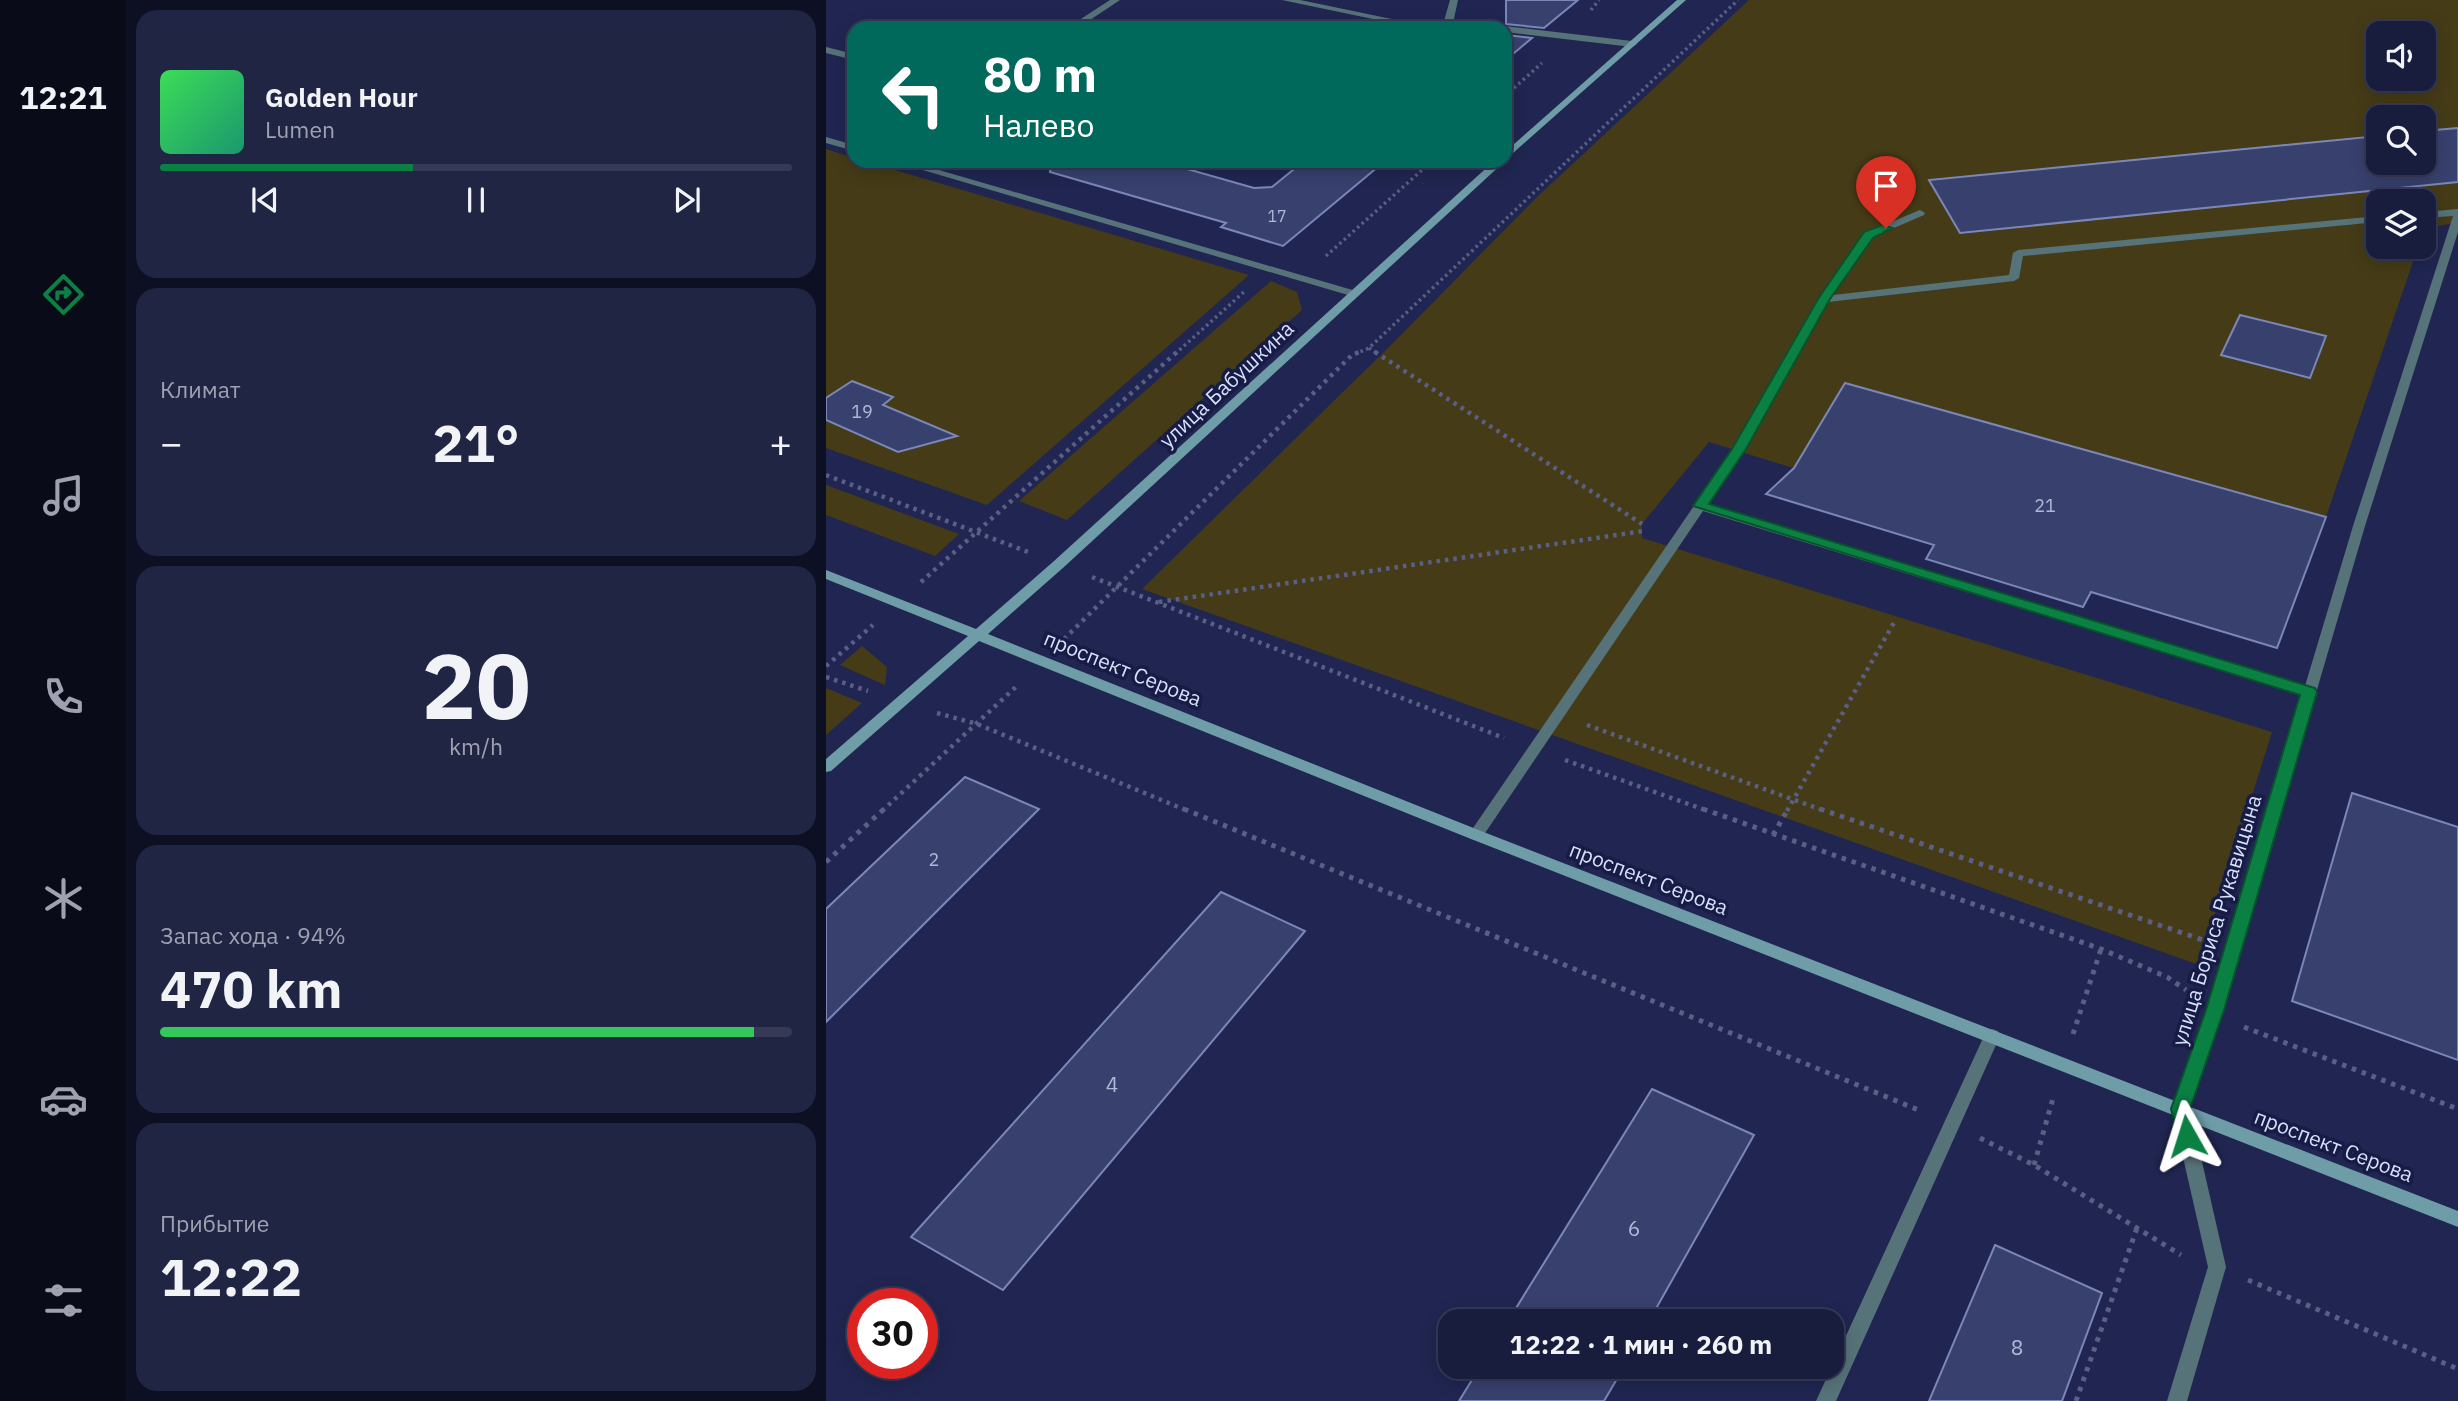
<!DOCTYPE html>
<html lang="ru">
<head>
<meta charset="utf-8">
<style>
  body { margin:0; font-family:"IBM Plex Sans",sans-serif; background:#212544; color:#f1f3f6; height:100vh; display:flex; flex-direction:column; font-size:26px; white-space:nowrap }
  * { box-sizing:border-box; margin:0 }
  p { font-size:23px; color:#9fa1b0 }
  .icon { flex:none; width:38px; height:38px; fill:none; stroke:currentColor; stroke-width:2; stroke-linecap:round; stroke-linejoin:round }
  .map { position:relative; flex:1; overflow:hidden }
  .side { display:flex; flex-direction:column; gap:10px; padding:10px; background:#0d0f22; width:700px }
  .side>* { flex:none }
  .top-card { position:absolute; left:21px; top:21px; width:665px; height:147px; border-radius:21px; box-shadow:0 4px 18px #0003,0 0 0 2px #363a57; background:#00695c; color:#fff; overflow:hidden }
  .fabs { position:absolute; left:1540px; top:21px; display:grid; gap:14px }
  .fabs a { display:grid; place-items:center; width:70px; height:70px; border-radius:14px; background:#181c3d; box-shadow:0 4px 18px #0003,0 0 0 2px #363a57; font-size:35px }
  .speed { position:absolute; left:21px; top:1288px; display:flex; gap:14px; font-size:35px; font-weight:700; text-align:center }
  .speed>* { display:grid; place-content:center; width:91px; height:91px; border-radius:50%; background:#181c3d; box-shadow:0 4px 18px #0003,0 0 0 2px #363a57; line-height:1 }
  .speed .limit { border:10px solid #d22; background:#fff; color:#111 }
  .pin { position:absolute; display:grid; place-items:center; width:60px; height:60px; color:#fff; margin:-72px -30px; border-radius:50% 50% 50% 0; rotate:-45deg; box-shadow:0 0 7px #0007 }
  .pin .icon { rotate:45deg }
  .me { position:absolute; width:77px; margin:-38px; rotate:354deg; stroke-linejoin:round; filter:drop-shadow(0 0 5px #0008) }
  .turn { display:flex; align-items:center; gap:24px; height:147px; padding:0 21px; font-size:32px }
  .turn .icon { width:91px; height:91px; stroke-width:2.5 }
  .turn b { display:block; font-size:49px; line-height:60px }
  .big { font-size:52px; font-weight:700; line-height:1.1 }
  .side .widget { flex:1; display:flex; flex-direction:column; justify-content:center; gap:10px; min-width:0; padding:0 24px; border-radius:21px; background:#212544 }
  .side .dial { align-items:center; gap:0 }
  .dial b { font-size:91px; line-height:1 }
  .song { display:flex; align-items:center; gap:21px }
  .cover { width:84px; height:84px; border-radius:10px; background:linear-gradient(135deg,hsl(130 70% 55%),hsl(160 70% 35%)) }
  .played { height:7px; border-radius:4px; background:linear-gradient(90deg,#0b8043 40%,#363a57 40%) }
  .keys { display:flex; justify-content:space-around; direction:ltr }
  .heat { display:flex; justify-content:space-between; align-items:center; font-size:38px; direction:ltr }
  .charge { height:10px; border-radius:5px; background:linear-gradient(90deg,#34c759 94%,#363a57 0) }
  .trip { position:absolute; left:612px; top:1309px; width:406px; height:70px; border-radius:21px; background:#181c3d; box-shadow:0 4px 18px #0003,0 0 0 2px #363a57; font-weight:700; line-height:70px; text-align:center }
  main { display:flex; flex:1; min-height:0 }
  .menu { display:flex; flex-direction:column; width:126px; justify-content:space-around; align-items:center; background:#0a0b18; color:#9fa1b0 }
  .menu .icon { width:49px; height:49px }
  .menu .current { color:#0b8043 }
  .menu b { font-size:32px; color:#f1f3f6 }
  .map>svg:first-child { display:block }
</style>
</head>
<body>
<main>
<nav class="menu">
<b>12:21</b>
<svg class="icon current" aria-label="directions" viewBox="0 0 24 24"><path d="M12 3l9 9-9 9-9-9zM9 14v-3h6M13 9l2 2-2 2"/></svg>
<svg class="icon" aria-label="music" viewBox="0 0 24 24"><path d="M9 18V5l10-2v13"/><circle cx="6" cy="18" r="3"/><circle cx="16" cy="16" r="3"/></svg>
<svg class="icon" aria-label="phone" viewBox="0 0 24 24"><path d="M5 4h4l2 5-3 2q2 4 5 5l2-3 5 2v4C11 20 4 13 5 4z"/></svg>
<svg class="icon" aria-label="climate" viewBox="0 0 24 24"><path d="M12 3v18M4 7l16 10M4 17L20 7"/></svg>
<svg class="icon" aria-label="car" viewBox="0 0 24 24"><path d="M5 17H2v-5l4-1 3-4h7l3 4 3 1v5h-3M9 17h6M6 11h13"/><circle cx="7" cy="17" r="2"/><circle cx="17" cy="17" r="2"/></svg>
<svg class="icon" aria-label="filters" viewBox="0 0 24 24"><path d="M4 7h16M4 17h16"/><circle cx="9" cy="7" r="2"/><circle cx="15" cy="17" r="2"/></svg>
</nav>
<section class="side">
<div class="widget">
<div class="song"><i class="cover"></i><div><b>Golden Hour</b><p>Lumen</p></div></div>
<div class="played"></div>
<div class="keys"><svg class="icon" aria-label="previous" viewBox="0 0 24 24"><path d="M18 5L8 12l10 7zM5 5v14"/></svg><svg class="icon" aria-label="pause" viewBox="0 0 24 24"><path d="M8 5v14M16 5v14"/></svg><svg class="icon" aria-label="next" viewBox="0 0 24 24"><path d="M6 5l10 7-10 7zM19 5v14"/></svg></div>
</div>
<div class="widget"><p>Климат</p>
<div class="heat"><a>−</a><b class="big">21°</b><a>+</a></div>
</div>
<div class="widget dial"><b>20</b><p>km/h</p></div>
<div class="widget"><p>Запас хода · 94%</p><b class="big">470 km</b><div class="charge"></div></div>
<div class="widget"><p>Прибытие</p><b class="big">12:22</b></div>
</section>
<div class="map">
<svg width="1632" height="1401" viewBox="0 0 1632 1401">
  <rect width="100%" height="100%" fill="#202651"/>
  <path fill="#453b17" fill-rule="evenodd" d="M923,0H1632V222L1598,229V201H1552V247H1592L1500,517L1451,648L1266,592L1257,607L1100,559L1108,545L967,468L883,442L816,524V538L1446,732L1373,965L316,589L569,341L711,197ZM1552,33H1598V79H1552ZM1552,117H1598V163H1552Z
    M0,149L28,158V161H39L423,275L161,505L0,448Z
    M445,281L471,292L476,310L241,520L193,501Z
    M0,485L133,534L109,556L0,515Z
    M36,646L61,667L59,685L14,665Z
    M0,688L36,703L0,735Z"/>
  <path fill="#38416e" stroke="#7b87b9" stroke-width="2" d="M680,0H752L718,28L680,24Z
    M680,35L706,38L681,59Z
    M1632,128V182L1134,233L1103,180L1552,136V163H1598V131Z
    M225,161H333L428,188L446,187L478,161H559L457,246L395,227L400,223L224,172Z
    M1414,315L1500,336L1484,378L1395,355Z
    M26,381L67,397L57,405L131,436L72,452L0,420V398Z
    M1019,383L1500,517L1451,648L1265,592L1257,607L1100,559L1108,545L940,494L968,468Z
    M139,777L213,809L0,1022V909Z
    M1526,793L1632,827V1060L1466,1001Z
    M395,892L479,931L177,1290L85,1237Z
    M826,1089L928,1135L823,1321H682Z
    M1169,1245L1276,1293L1236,1401H1103Z
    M654,1367H798L778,1401H633Z"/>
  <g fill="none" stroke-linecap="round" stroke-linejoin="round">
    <path stroke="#595f85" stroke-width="3.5" stroke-dasharray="2.5 3.5" stroke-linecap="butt" d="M765,10L773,0
      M679,96L716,63
      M500,256L606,161
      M543,348L552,354
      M349,354L419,291
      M529,354L543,348L912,0"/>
    <path stroke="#595f85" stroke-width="4.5" stroke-dasharray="3.5 5" stroke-linecap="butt" d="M549,352L816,524
      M0,475L202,552
      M266,577L678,738
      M95,582L351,352
      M333,602L818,531
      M238,639L526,355L533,352
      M0,666L47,625
      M0,677L42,691
      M111,713L151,724L362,811
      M761,725L999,811
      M739,760L882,811
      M56,811L192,685
      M961,811L1070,619"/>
    <path stroke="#595f85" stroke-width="5" stroke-dasharray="4.5 6" stroke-linecap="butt" d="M358,809L1095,1111
      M877,809L1275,949L1341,977L1360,990
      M994,809L1377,940
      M947,835L962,809
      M0,862L58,809
      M1418,1027L1632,1109
      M1247,1034L1275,949
      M1154,1138L1208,1165L1355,1255
      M1208,1165L1228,1095
      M1422,1280L1632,1369
      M1250,1401L1311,1228"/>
    <path fill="#57737a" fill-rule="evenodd" d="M284,0H294L252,28H241Z
      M456,0H474L609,28H590Z
      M624,0H632L626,28H616Z
      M679,26L806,41L811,44L806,47L679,32V28H675Z
      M0,47L28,54V60L0,53Z
      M1632,209V232L1539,526L1397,1010L1361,1114L1355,1116L1349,1114L1346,1109L1381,1010L1476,695L877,511L655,839H645L643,835L645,831L907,449L992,299L1039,233L1094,210L1099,213L1098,215L1047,237L1007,295L1183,275L1187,253L1192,250L1552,216V222L1197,256L1193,278L1188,281L1002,302L919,449L882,504L1479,686L1527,526L1627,216L1598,218V212Z
      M1166,1029L1172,1031L1174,1036L1010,1401H990L1158,1036L1160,1031Z"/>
    <path fill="#57737a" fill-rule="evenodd" d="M0,137L28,145V151L0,143Z
      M66,161H82L530,291L531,293L530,295H522Z
      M1355,1102L1361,1104L1364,1109L1400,1267L1361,1401H1341L1382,1267L1346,1109L1349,1104Z"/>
    <path fill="#6e9ca7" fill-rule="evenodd" d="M851,0H860L679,160V152Z
      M668,161H679L238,567L162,634L655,831L1632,1211V1227L645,839L153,641L5,771L0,772V759L142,636L0,579V570L150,629L228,561Z"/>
  </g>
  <path fill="#0b8043" stroke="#07532c" stroke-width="2" d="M1056,225L1066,228L1047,238L1004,299L920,449L883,504L1489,688L1491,692L1398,1010L1364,1109L1370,1136L1368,1142L1361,1144L1354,1142L1345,1109L1380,1010L1474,695L867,506L906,449L992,299L1038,232Z"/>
  <g text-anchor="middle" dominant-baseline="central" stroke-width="7" stroke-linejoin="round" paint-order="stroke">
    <g font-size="16" fill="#b0b8d7">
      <text x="451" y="216">17</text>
    </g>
    <g font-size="18" fill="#b0b8d7">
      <text x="36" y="411">19</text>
      <text x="1219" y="505">21</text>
      <text x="108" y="859">2</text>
    </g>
    <g font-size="21" fill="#d8dffa" stroke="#171c46">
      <text transform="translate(400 384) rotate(-43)">улица Бабушкина</text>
      <text transform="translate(297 668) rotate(22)">проспект Серова</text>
      <text transform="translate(823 878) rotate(21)">проспект Серова</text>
      <text transform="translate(1390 920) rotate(-73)">улица Бориса Рукавицына</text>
      <text transform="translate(1508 1145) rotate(21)">проспект Серова</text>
    </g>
    <g font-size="21" fill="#b0b8d7">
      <text x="286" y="1084">4</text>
      <text x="808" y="1228">6</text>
      <text x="1191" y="1347">8</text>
    </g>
  </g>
</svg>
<div class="fabs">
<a><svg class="icon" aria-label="sound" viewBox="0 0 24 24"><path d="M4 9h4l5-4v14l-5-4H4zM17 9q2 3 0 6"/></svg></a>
<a><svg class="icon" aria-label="search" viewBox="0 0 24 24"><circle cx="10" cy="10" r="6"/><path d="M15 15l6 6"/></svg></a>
<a><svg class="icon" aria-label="layers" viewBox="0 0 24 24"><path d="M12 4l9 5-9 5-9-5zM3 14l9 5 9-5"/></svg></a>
</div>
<div class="speed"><div class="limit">30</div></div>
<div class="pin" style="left:1060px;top:228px;background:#d93025"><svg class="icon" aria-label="arrive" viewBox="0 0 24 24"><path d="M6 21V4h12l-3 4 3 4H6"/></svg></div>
<svg class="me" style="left:1361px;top:1136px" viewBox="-20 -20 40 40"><path d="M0-17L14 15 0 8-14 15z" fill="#0b8043" stroke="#fff" stroke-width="4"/></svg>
<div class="trip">12:22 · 1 мин · 260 m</div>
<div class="top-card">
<div class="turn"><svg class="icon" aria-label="left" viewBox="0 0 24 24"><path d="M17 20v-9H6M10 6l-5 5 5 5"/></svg><div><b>80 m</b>Налево</div></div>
</div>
</div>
</main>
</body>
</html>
